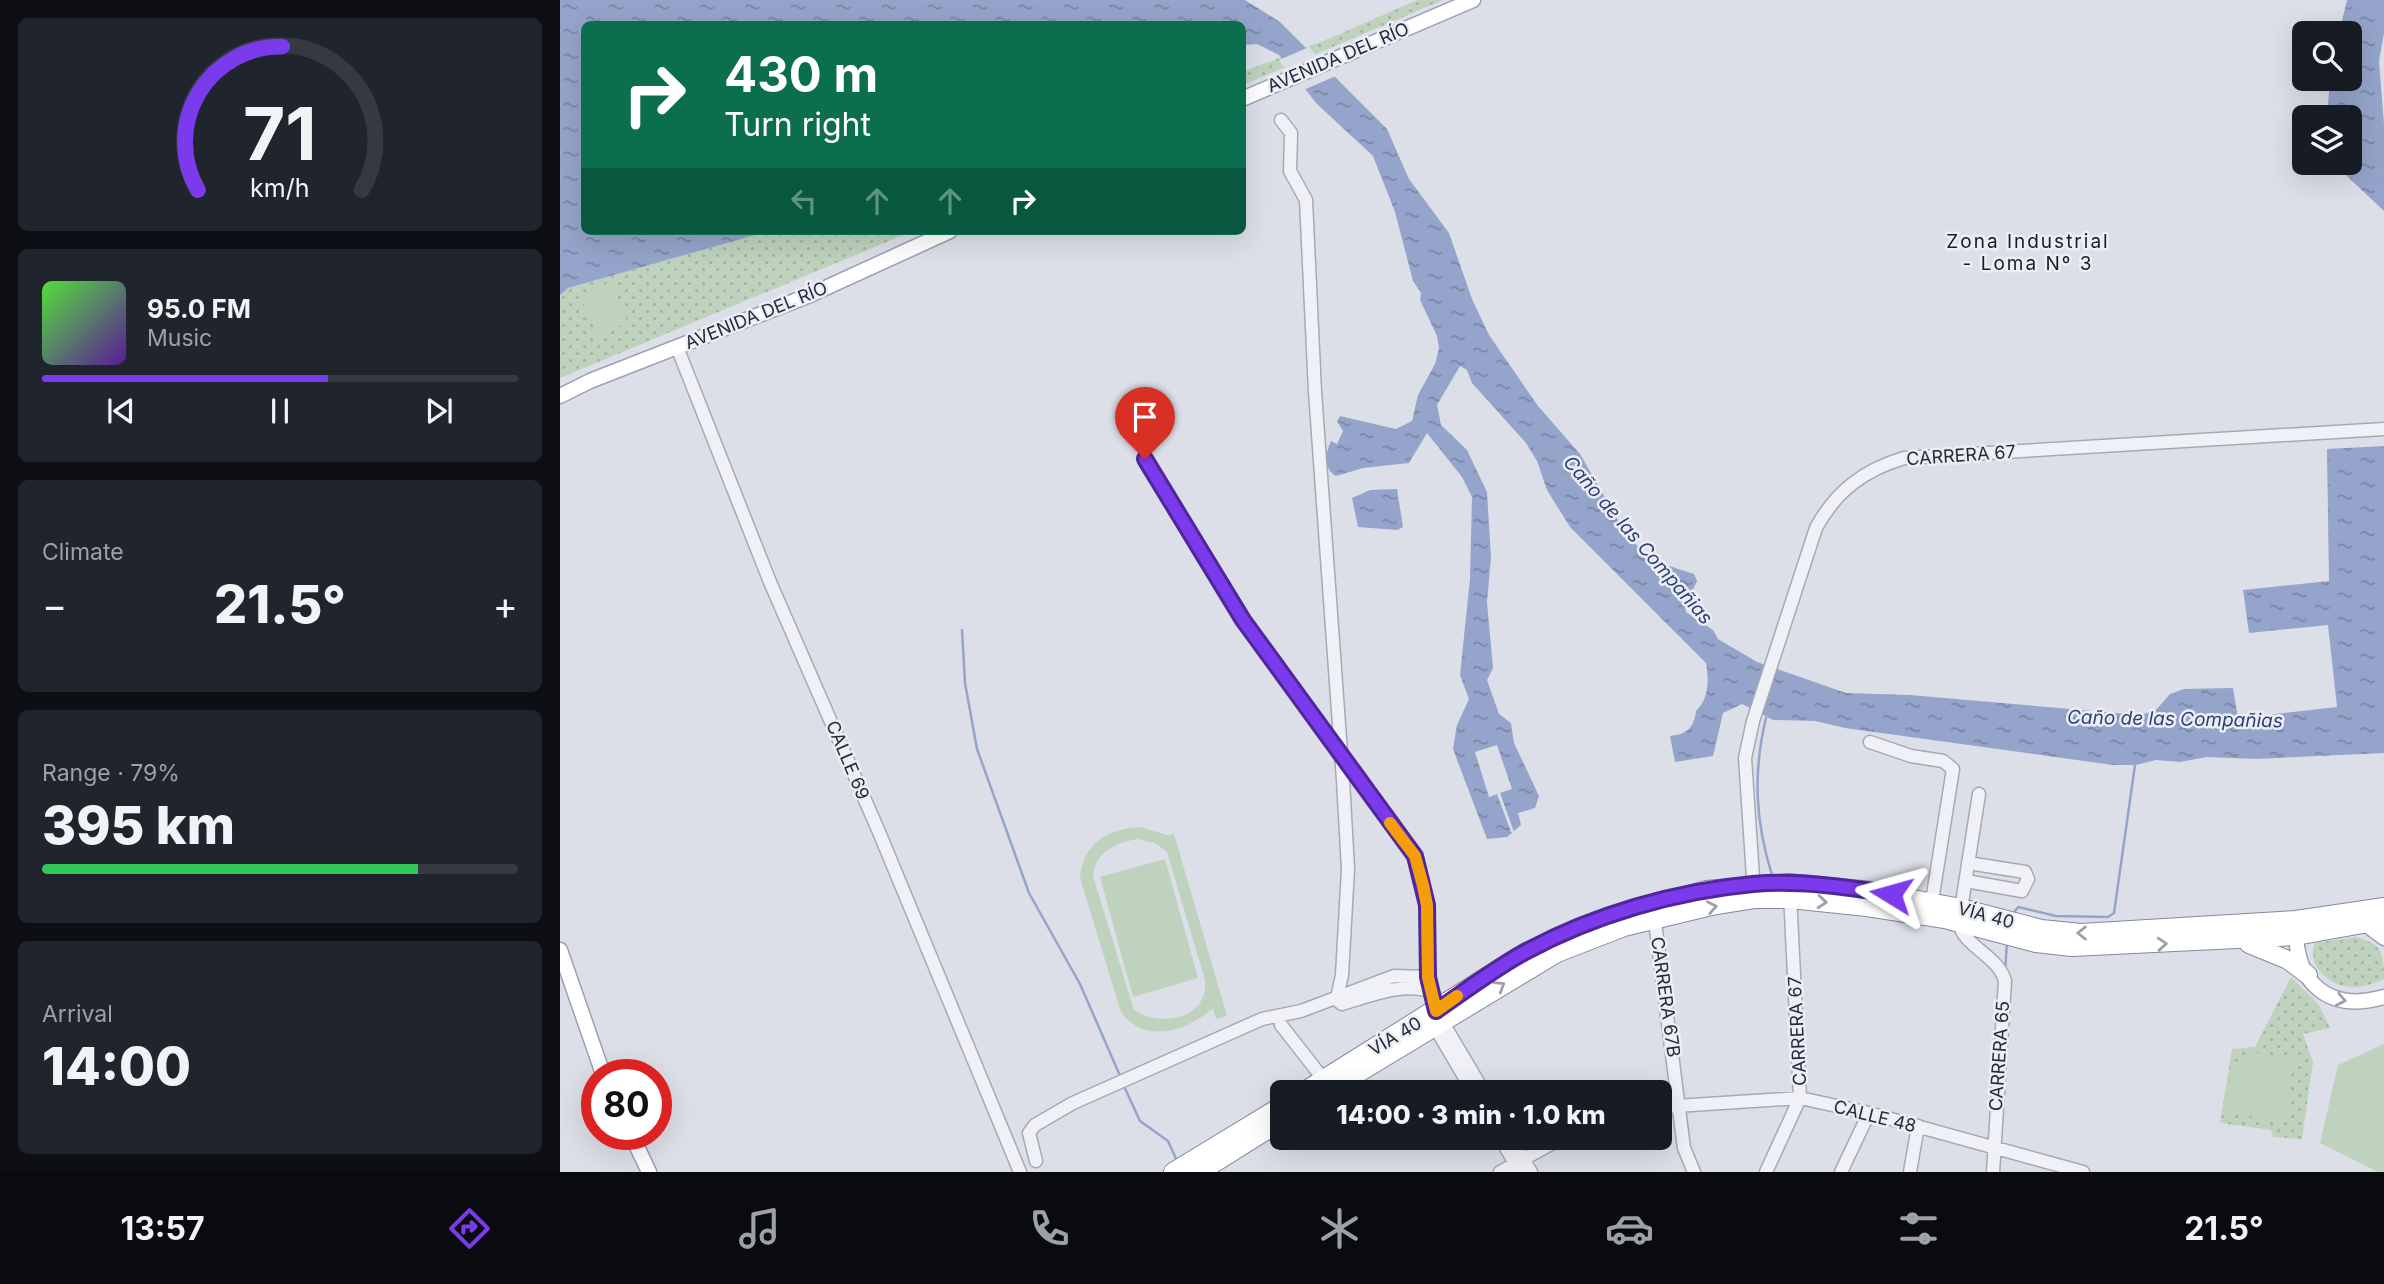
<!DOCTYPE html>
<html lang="en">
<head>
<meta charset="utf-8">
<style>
  body { margin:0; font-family:Inter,sans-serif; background:#20242c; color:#f1f3f6; height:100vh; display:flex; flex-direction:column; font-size:26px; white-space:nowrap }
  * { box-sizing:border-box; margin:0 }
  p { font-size:23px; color:#9ea1a6 }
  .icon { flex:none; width:38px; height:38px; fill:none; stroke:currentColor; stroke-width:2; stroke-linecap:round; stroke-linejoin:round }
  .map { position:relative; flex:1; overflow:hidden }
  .side { display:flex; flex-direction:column; gap:18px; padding:18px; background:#0d0f14; width:560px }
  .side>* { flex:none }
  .guide { position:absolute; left:21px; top:21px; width:665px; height:214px; border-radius:10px; box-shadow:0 7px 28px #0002; background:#0b6e4f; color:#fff; overflow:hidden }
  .tools { position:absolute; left:1732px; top:21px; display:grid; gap:14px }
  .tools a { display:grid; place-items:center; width:70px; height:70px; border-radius:10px; background:#171b24; box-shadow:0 7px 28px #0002; font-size:35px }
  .speed { position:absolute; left:21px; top:1059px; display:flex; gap:14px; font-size:35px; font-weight:700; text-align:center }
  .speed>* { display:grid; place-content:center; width:91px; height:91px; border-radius:50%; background:#171b24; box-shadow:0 7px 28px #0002; line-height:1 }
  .speed .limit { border:10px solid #d22; background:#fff; color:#111 }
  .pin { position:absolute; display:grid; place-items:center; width:60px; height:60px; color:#fff; margin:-72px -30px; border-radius:50% 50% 50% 0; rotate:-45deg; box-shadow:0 0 7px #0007 }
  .pin .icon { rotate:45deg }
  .me { position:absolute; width:77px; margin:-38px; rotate:278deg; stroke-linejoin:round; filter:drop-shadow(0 0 5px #0008) }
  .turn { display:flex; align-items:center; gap:24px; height:147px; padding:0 28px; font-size:32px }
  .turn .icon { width:91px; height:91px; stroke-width:2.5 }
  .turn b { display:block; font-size:49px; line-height:60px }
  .lanes { display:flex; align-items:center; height:66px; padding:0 28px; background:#0003; justify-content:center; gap:35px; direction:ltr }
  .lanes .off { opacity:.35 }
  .big { font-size:52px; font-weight:800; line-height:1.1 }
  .side .widget { flex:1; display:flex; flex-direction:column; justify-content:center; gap:10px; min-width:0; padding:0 24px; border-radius:10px; background:#20242c }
  .side .dial { align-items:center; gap:0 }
  .dial svg { height:182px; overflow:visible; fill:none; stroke:#363941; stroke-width:7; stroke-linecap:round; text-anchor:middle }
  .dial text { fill:#f1f3f6; stroke:none }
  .song { display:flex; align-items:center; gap:21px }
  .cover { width:84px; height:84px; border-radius:10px; background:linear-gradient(135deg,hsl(110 70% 55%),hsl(270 70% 35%)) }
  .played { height:7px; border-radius:4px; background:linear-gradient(90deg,#7c3aed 60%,#363941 60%) }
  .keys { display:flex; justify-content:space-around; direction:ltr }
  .heat { display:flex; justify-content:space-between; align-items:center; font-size:38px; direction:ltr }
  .charge { height:10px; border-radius:5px; background:linear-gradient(90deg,#34c759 79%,#363941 0) }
  .trip { position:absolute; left:710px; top:1080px; width:402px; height:70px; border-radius:10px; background:#171b24; box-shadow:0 7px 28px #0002; font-weight:800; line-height:70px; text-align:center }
  .dock { display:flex; height:112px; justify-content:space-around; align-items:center; background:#090b0e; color:#9ea1a6 }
  .dock .icon { width:49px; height:49px }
  .dock .current { color:#7c3aed }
  .dock b { font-size:32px; color:#f1f3f6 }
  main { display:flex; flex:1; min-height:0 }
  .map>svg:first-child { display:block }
</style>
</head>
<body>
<main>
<section class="side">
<div class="widget dial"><svg viewBox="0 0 100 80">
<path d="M14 69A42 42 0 1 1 86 69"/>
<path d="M14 69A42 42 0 0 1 51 6" stroke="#7c3aed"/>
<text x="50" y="56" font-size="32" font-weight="700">71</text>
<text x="50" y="72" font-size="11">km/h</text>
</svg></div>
<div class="widget">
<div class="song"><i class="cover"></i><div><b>95.0 FM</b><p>Music</p></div></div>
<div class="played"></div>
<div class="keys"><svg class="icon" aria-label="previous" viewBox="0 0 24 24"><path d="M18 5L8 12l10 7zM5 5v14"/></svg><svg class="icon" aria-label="pause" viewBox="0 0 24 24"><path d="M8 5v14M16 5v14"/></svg><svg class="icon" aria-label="next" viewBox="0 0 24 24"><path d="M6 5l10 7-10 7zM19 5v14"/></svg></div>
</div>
<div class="widget"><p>Climate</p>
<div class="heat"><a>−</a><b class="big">21.5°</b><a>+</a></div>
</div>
<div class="widget"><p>Range · 79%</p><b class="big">395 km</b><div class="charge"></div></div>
<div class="widget"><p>Arrival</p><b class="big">14:00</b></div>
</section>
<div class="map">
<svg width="1824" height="1172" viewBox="0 0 1824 1172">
  <defs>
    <pattern id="grass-dots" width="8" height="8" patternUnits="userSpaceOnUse" patternTransform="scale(1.75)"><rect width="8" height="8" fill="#bed2bd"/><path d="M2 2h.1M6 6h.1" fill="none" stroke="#a3b4a4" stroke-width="1.8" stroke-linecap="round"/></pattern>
    <pattern id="water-ripples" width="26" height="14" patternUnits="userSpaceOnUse" patternTransform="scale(1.75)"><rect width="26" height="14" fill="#95a4ca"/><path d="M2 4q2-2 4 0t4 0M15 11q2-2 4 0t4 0" fill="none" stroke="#7986a5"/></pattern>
  </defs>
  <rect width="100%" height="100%" fill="#dddfe8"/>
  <path fill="url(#grass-dots)" d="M857,0H883L683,85V72L766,40Z
    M209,231H353L0,378V295L8,288Z
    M1796,937C1822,944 1824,953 1824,979C1814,983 1803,988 1792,987C1769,986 1746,966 1755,943Z
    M1731,977L1759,1005L1770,1028L1743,1034L1753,1062L1742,1139L1713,1137L1711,1130L1660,1123L1672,1049L1695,1047Z"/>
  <path fill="#bed2bd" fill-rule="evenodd" d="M50,282L68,322L38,336L20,296Z
    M580,827L607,835L614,834L667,1016L656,1019L653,1008C628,1031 584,1045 561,1012L520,878C522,844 548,829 580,827ZM577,839L595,843L607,852L645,980C649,1019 600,1028 574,1010L533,876C535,852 556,843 577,839Z
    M605,859L638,978L573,997L540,877Z
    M1824,1044V1172H1818L1760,1143L1778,1065Z
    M1689,1052L1734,1058L1726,1114L1720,1120L1665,1113L1670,1067Z"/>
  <path fill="url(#water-ripples)" d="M0,0H685L720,22L827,129L849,179L889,233L912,299L929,335L978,406L1020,454L1066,534L1091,560L1134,574L1137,581L1125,606L1126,612L1153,630L1158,639L1197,662L1286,693L1350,695L1579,715L1595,711L1610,694L1624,689L1673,688L1678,718L1777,707L1768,625L1689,633L1683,590L1769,581L1767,449L1824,446V753L1696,759L1647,757L1620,762L1596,760L1576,765H1553L1285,728L1255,721L1213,720L1182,704L1163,713L1153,756L1115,762L1110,736C1127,734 1134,728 1136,711C1149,699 1149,680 1146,663L1010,527L987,490L977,461L966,443L912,383L907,370L900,366L877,405L881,425L907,450L927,492L931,558L927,602L933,668L927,680L939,714L951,723L954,743L979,796L975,808L958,813L961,825L947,837L927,839L893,749L897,725L909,699L900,675L910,579L912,497L902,477L867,433L849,463L803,468L776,476C763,469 765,453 771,441L777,444L783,431L777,421L780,416L836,429L852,421L858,395L875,364L879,348L877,336L860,300L861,293L853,281L835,212L813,156L756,103L719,55L697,44L683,45L682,24H24V231H209L8,288L0,295Z
    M1787,0H1824V33L1819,61L1824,124V211L1773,163H1790V117H1767L1770,79H1790V33H1779Z
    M837,489L843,527L837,530L798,527L792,498L810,490Z"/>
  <path fill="#dddfe8" d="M749,47L776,76L741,91L719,60Z
    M937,745L952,789L940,793L954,832H951L937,794L929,797L915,752Z"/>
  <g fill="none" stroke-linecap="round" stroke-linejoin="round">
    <path stroke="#95a4ca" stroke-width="2.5" d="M402,630L405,683L417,749L469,893L520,984L561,1078
      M1206,718C1193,772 1195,821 1212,875
      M1452,915L1458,907L1496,916L1548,917L1554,913L1575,765
      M1445,971L1447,943
      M563,1084L580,1121L608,1141L617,1161"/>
    <defs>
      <path id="minor" d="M721,120L731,133L730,171L746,200L755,392L783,780L788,869L782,975L777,998
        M117,347L210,582L319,832L460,1172
        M585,459L683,620L855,856L867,905L868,977
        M1310,742L1351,756L1383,761L1393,769L1372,901
        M1419,794L1399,922C1402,946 1439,956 1445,981L1433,1172
        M1406,881L1462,891L1468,879L1465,872L1408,863
        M1194,892L1185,758L1193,721L1256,528C1276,491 1304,470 1344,458L1824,429
        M1094,914L1124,1148L1134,1172
        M778,1001L782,1004C809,996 845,981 871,992
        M872,1022L913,1092
        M721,1025L764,1080
        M1101,1107L1240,1098L1309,1113L1523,1172
        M940,1138L960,1172
        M951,1138L971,1172
        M476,1161L469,1133L475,1125L513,1103L702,1019L741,1011L834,976L868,977L876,1011L924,1092
        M940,1172L1002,1138
        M1206,1172L1240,1098L1230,894
        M1281,1172L1309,1113
        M1350,1172L1358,1126"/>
      <path id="major" d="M682,99L913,0
        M0,396L30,381L250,295L390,231
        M1804,923L1824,938
        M1736,927C1735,983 1768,1013 1824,997
        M0,950L43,1074
        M71,1134L89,1172"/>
      <path id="highway" d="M1689,944L1728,960L1748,975
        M743,1092L966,952L1037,921L1146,890L1229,883L1311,891L1401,908L1481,929L1521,933L1736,920L1824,907
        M767,1092L997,953L1064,927L1156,905L1194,899H1230L1307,907L1385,919L1476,943L1512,947L1736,936L1824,920
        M613,1172L723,1105
        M640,1172L723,1120"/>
    </defs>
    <use href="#minor" stroke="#a6a9b5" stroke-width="15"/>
    <use href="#major" stroke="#9ba0b4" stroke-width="17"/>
    <use href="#highway" stroke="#83899f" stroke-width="20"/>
    <use href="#minor" stroke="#f0f1f6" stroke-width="12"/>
    <use href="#major" stroke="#fff" stroke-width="14"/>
    <use href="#highway" stroke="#fff" stroke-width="18"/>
  </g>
  <defs><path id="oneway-chevron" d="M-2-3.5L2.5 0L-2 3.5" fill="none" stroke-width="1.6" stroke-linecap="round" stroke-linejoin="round" transform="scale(1.75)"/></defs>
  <g stroke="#9d9fa9">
    <use href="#oneway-chevron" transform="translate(1262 902) rotate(5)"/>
    <use href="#oneway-chevron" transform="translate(1152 907) rotate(-11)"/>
    <use href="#oneway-chevron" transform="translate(1522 933) rotate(-180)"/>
    <use href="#oneway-chevron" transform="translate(1602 944) rotate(-4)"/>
    <use href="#oneway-chevron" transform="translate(940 986) rotate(-32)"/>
    <use href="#oneway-chevron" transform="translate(1781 1000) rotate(11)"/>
  </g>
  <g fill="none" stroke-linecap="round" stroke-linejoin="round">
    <defs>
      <path id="route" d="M585,459L683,620L855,856L867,905L868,977L876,1011C905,991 934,969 965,952C1033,915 1116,891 1193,884C1238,880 1287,887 1331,894"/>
    </defs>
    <use href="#route" stroke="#51269a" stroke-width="18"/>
    <use href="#route" stroke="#7c3aed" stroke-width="12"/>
    <path stroke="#f59e0b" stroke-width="12" d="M830,823L855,856L863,885L867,905L868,977L876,1011L897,996"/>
  </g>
  <g text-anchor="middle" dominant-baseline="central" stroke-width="5" stroke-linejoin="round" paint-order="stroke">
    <g font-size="18" fill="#252a3f" stroke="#eceef5">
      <text transform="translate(778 57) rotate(-23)">AVENIDA DEL RÍO</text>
      <text transform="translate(196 315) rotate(-22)">AVENIDA DEL RÍO</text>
      <text transform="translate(1401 455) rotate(-4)">CARRERA 67</text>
      <text transform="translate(288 760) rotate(67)">CALLE 69</text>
      <text transform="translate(1426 915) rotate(15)">VÍA 40</text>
      <text transform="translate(1106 997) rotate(82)">CARRERA 67B</text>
      <text transform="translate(1237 1031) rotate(-93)">CARRERA 67</text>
      <text transform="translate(835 1036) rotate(-31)">VÍA 40</text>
      <text transform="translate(1439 1056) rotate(-86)">CARRERA 65</text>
      <text transform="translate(1315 1116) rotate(14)">CALLE 48</text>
    </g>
    <g font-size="19" letter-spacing="2" fill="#181b2f" stroke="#eceef5">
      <text x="1468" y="241">Zona Industrial<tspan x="1468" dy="22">- Loma Nº 3</tspan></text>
    </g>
    <g font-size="19" font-style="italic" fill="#2e3f75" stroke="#eceef5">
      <text transform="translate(1078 540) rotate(49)">Caño de las Compañias</text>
      <text transform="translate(1615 719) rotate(1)">Caño de las Compañias</text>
    </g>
  </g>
</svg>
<div class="tools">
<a><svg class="icon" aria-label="search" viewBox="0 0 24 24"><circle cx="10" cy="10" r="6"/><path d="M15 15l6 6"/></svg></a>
<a><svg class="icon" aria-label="layers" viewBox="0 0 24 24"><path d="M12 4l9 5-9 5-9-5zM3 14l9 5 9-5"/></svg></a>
</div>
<div class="speed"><div class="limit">80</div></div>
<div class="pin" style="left:585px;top:459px;background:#d93025"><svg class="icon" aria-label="arrive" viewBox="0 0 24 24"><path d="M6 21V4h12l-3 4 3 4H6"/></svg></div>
<svg class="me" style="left:1331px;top:894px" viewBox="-20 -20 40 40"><path d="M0-17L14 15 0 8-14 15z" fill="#7c3aed" stroke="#fff" stroke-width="4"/></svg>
<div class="trip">14:00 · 3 min · 1.0 km</div>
<div class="guide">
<div class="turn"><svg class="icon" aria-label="right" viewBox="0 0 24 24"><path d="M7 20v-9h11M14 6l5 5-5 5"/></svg><div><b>430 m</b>Turn right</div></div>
<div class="lanes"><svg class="icon off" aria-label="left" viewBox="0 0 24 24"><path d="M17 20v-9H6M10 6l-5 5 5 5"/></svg><svg class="icon off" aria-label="ahead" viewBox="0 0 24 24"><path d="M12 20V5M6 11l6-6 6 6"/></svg><svg class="icon off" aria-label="ahead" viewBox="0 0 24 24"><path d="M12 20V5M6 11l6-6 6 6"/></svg><svg class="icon" aria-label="right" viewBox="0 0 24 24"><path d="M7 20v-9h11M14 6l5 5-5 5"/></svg></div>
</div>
</div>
</main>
<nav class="dock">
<b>13:57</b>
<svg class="icon current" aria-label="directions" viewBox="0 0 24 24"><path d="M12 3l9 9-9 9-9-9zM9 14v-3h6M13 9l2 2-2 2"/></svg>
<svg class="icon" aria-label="music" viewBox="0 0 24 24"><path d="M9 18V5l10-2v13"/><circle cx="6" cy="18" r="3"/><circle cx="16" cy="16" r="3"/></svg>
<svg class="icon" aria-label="phone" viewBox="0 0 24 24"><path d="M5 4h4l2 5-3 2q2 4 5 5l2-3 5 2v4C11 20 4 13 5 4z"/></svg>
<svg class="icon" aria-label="climate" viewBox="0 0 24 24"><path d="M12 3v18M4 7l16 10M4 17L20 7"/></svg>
<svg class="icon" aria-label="car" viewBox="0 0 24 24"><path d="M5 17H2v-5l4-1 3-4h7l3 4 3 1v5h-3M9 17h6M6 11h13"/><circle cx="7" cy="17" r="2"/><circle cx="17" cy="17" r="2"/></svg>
<svg class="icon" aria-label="filters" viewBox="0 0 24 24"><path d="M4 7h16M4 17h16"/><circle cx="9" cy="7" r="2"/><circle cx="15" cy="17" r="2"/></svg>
<b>21.5°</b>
</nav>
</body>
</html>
